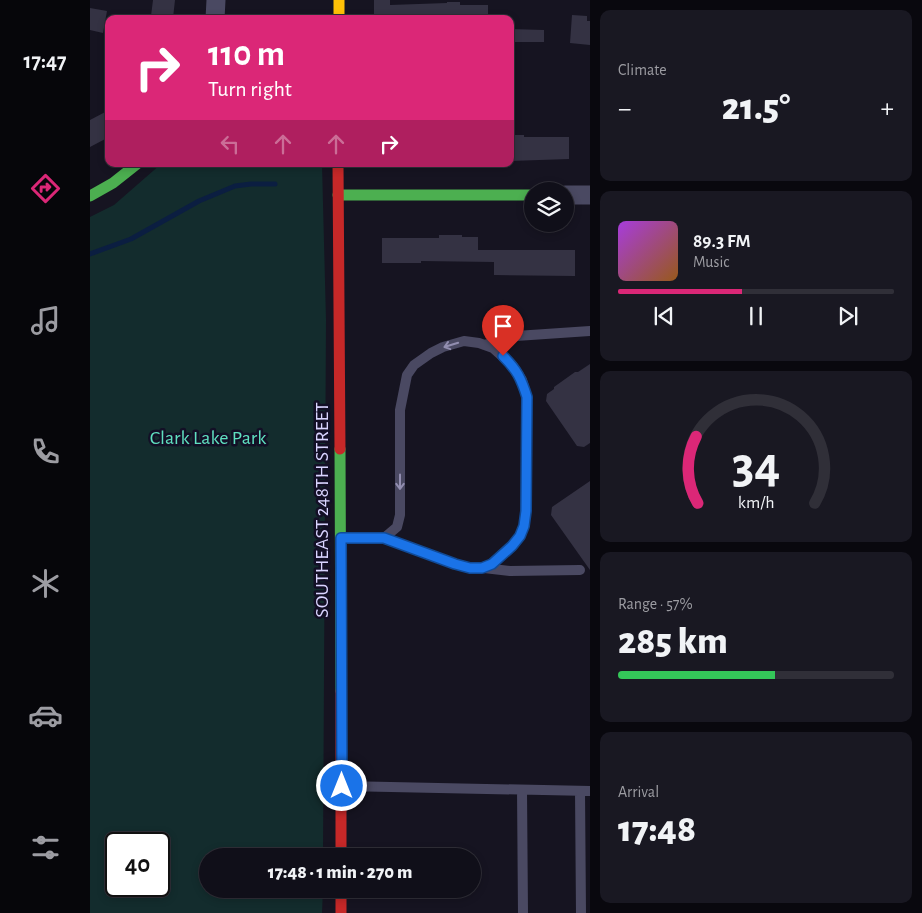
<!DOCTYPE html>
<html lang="en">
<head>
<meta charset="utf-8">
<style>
  body { margin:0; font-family:"Alegreya Sans",sans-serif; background:#191822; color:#f1f3f6; height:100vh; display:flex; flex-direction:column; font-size:19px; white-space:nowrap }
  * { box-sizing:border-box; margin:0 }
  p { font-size:16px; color:#9c9ca2 }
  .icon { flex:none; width:28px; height:28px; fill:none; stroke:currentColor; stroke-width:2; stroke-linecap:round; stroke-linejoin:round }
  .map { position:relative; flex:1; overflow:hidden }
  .sheet { display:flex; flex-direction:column; gap:10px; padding:10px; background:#09080e; width:332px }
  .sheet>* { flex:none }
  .top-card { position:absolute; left:15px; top:15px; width:409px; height:152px; border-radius:10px; box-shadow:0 2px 8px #0003,0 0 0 1px #302f38; background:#db2777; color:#fff; overflow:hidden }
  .buttons { position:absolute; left:434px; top:182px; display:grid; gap:10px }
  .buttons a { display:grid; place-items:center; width:50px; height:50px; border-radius:50%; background:#100f19; box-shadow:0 2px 8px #0003,0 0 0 1px #302f38; font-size:25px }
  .speed { position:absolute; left:15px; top:832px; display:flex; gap:10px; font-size:25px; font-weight:700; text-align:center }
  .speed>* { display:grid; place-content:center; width:65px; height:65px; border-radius:50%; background:#100f19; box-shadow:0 2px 8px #0003,0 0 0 1px #302f38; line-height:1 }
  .speed .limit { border:2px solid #111; border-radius:8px; background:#fff; color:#111 }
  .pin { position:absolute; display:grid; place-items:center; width:42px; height:42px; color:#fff; margin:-51px -21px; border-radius:50% 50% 50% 0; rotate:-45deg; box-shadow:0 0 5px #0007 }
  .pin .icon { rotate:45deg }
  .me { position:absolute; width:55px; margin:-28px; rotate:0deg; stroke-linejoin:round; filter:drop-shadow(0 0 4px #0008) }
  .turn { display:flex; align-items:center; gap:18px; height:105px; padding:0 20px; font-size:22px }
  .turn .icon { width:65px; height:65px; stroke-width:2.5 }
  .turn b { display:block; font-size:35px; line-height:42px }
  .lanes { display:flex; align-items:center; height:48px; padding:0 20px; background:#0003; justify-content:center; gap:25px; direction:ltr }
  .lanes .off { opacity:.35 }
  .big { font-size:38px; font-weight:800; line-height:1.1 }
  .sheet .widget { flex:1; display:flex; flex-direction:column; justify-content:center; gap:8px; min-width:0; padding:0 18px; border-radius:10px; background:#191822 }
  .sheet .dial { align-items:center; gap:0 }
  .dial svg { height:130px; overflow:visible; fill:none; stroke:#302f38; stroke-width:7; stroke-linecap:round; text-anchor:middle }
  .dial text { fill:#f1f3f6; stroke:none }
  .song { display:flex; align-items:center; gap:15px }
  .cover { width:60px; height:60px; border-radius:8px; background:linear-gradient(135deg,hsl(280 70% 55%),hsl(30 70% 35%)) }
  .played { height:5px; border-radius:2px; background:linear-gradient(90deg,#db2777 45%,#302f38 45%) }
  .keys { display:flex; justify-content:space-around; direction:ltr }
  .heat { display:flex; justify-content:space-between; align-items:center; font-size:28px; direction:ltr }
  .charge { height:8px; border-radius:4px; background:linear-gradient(90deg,#34c759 57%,#302f38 0) }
  .trip { position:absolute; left:109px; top:848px; width:282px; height:50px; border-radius:25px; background:#100f19; box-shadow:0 2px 8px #0003,0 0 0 1px #302f38; font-weight:800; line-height:50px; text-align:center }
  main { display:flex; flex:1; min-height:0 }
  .tab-bar { display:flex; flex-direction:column; width:90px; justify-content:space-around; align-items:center; background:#06060a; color:#9c9ca2 }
  .tab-bar .icon { width:35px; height:35px }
  .tab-bar .current { color:#db2777 }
  .tab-bar b { font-size:22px; color:#f1f3f6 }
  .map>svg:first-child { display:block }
</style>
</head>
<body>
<main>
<nav class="tab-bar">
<b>17:47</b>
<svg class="icon current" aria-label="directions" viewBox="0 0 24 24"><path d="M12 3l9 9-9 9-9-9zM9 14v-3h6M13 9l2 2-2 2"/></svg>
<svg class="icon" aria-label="music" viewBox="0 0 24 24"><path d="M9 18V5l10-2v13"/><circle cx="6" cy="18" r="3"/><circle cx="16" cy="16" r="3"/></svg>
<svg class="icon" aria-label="phone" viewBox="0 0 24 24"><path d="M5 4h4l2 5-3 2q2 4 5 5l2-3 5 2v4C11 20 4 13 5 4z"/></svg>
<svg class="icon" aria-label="climate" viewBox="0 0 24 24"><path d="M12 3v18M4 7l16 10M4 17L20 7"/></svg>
<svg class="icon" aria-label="car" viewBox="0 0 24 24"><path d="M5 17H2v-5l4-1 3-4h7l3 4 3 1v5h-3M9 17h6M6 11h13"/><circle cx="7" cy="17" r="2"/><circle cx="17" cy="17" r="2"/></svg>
<svg class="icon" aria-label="filters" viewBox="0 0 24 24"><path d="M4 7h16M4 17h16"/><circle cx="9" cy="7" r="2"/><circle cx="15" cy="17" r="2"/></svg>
</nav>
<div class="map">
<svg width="500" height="913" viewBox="0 0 500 913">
  <rect width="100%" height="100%" fill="#161421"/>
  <path fill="#132c2d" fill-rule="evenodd" d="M71,164H232L236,320L233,856H118V889H233L232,913H0V217L24,205ZM26,844H69V886H26Z"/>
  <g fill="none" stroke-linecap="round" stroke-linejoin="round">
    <path stroke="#0b1e41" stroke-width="5" d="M0,254L41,239L109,201L145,186L161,184H185"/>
  </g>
  <path fill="#343243" d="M63,0H85L83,18L61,16Z
    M284,0H300V5L357,3V2H370V5H398V19H284Z
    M0,8L17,11L13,33L0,30Z
    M482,15L497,16V21H500V45L480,43Z
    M420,29L454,30V42H420Z
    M19,110V137L0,147V120Z
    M420,135H434V137H479V159L420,161Z
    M349,235H372V237H388V250H485V276L404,275V262L331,261V263H292V238H349Z
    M500,364V443L494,447L487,446L456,401L457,394L464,389V387L485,372H488Z
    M500,481V570L461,515L462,507Z"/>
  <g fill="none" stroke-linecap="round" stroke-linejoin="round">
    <path stroke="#4a4962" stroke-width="10" d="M394,345L426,336L500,331
      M252,538H294L365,564L379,568H393L402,564L422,546L430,536L434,525L436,511L437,397L432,380L423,366L403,348L389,343L374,341L353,347L341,353L324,365L317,375L310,410V515L307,527L294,538
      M394,568L420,571L490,570
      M253,786L500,791
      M432,790L433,913
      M490,791L491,913"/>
    <path stroke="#4a4962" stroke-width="19" d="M125,19L126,0
      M475,195H500"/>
    <path stroke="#4caf50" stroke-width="11" d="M248,195H442
      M0,196L23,183L47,164
      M250,449L251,691"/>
    <path stroke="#ffc107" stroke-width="11" d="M249,0V19"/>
    <path stroke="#c62828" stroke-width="11" d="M248,164L250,449
      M251,691V856
      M251,889V913"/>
  </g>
  <defs><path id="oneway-shaft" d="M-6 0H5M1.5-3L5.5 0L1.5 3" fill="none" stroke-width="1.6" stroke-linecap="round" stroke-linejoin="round" transform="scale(1.25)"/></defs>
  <g stroke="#928eb0">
    <use href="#oneway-shaft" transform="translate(361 345) rotate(163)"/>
    <use href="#oneway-shaft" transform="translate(310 482) rotate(90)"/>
  </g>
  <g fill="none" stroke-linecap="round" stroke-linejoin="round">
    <defs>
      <path id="route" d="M252,786L251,538H294L365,564L380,568H392L402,564L422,546L430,536L434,526L436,511L437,397C431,378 427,370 413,356"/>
    </defs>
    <use href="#route" stroke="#114b97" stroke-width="12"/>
    <use href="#route" stroke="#1a73e8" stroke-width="9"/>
  </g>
  <g text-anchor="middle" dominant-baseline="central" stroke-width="5" stroke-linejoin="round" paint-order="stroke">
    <g font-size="20" fill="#5fe0c0" stroke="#130f26">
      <text x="118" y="438">Clark Lake Park</text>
    </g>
    <g font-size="20" fill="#d9d4ff" stroke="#130f26">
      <text transform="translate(232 510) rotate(-90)">SOUTHEAST 248TH STREET</text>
    </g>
  </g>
</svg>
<div class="buttons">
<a><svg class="icon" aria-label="layers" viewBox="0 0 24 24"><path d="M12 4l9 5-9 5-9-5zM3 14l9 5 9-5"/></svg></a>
</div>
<div class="speed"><div class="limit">40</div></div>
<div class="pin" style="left:413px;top:356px;background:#d93025"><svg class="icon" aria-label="arrive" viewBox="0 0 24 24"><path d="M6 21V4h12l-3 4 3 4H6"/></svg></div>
<svg class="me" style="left:252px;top:786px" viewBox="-20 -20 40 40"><circle r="17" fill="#1a73e8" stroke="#fff" stroke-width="3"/><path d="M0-11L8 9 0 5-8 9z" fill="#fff"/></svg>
<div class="trip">17:48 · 1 min · 270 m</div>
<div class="top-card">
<div class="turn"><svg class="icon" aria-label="right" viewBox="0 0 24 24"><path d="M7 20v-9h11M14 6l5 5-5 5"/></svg><div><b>110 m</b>Turn right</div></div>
<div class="lanes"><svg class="icon off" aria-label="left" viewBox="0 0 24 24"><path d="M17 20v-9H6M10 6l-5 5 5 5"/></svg><svg class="icon off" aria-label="ahead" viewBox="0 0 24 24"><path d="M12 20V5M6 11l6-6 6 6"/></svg><svg class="icon off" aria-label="ahead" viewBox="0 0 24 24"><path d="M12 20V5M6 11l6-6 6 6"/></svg><svg class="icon" aria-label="right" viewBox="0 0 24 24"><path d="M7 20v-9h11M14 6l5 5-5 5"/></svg></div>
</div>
</div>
<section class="sheet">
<div class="widget"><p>Climate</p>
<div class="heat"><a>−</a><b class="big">21.5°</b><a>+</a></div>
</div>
<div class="widget">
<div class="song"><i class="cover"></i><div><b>89.3 FM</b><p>Music</p></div></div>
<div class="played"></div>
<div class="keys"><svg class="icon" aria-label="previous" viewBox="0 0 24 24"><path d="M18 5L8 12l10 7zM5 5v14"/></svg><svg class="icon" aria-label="pause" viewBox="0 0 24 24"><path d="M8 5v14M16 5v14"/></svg><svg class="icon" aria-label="next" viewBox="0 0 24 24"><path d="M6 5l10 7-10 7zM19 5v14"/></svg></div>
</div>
<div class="widget dial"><svg viewBox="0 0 100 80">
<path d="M14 69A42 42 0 1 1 86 69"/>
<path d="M14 69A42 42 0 0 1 13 28" stroke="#db2777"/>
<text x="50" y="56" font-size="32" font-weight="700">34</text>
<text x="50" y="72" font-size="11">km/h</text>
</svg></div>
<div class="widget"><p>Range · 57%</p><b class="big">285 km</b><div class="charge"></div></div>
<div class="widget"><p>Arrival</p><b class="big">17:48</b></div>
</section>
</main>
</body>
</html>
